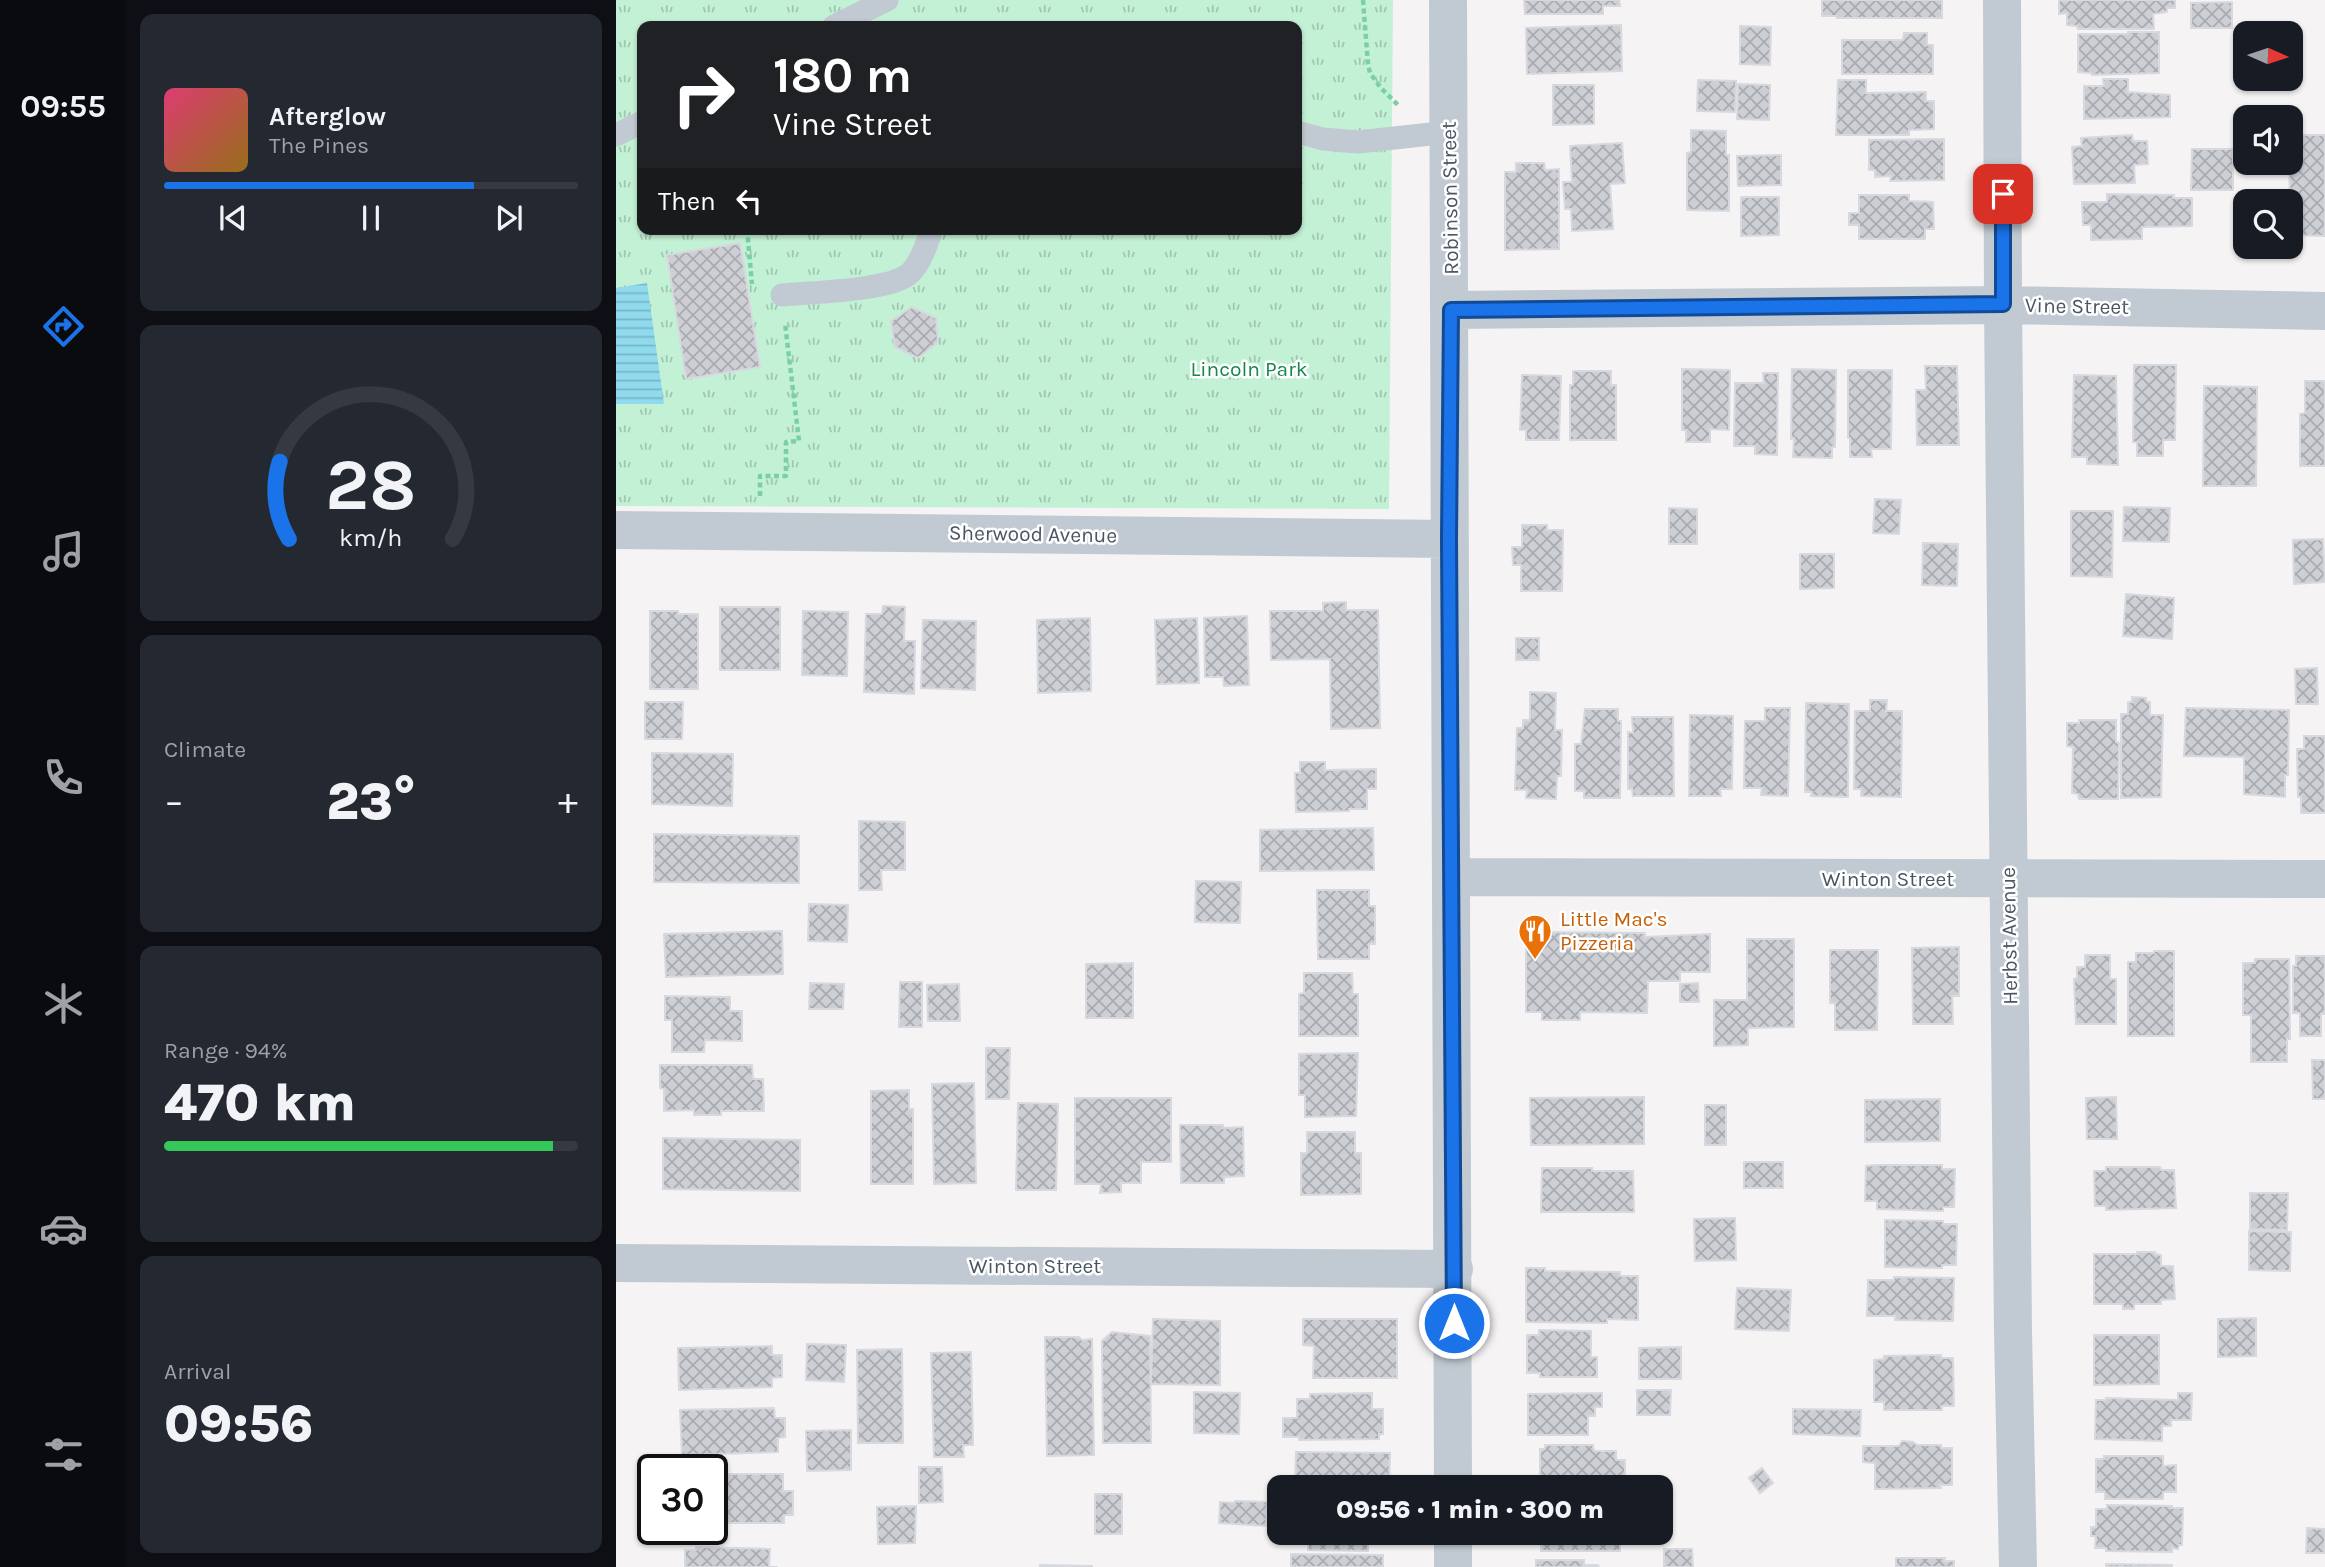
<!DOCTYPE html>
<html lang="en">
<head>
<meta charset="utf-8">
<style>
  body { margin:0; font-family:Karla,sans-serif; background:#242831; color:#f1f3f6; height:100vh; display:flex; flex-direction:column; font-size:26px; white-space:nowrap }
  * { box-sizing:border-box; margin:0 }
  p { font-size:23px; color:#9ea1a6 }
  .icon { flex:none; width:38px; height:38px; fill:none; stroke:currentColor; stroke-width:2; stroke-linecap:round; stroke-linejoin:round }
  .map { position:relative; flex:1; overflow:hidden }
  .details { display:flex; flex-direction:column; gap:14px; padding:14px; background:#0d0f14; width:490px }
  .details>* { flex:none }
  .banner { position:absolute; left:21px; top:21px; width:665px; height:214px; border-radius:14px; box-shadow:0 2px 5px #0004; background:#202124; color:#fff; overflow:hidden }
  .needle { width:46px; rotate:93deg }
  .fabs { position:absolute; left:1617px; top:21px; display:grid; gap:14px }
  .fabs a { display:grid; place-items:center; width:70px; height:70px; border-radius:14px; background:#171b24; box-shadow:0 2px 5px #0004; font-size:35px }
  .speed { position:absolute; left:21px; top:1454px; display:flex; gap:14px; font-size:35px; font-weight:700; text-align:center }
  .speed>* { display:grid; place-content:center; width:91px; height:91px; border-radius:50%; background:#171b24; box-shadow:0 2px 5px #0004; line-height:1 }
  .speed .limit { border:4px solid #111; border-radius:10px; background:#fff; color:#111 }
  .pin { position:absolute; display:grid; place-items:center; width:60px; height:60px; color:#fff; margin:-30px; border-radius:14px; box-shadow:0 4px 10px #0006 }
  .me { position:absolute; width:77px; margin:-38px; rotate:0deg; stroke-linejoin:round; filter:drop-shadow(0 0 5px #0008) }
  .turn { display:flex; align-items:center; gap:24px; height:147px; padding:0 21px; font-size:32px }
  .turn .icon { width:91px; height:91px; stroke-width:2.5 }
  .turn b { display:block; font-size:49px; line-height:60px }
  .then { display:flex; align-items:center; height:66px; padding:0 21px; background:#0003; gap:14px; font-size:26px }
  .big { font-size:52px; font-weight:800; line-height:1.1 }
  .details .card { flex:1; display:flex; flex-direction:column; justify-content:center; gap:10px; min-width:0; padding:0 24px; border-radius:14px; background:#242831 }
  .details .dial { align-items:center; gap:0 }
  .dial svg { height:182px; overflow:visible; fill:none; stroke:#363941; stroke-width:7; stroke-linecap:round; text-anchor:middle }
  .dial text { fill:#f1f3f6; stroke:none }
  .song { display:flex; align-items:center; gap:21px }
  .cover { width:84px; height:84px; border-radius:10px; background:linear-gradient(135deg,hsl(340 70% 55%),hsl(40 70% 35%)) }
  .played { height:7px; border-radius:4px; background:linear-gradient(90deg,#1a73e8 75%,#363941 75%) }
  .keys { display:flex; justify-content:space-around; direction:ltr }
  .heat { display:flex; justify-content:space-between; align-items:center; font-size:38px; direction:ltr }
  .charge { height:10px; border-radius:5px; background:linear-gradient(90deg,#34c759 94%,#363941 0) }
  .trip { position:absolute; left:651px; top:1475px; width:406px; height:70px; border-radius:14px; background:#171b24; box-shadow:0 2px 5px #0004; font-weight:800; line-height:70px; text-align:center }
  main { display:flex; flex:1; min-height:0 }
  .dock { display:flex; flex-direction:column; width:126px; justify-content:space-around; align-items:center; background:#090b0e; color:#9ea1a6 }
  .dock .icon { width:49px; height:49px }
  .dock .on { color:#1a73e8 }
  .dock b { font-size:32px; color:#f1f3f6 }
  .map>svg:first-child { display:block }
</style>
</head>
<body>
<main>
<nav class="dock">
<b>09:55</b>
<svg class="icon on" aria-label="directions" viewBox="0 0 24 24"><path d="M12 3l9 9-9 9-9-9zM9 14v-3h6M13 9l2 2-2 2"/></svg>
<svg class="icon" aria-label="music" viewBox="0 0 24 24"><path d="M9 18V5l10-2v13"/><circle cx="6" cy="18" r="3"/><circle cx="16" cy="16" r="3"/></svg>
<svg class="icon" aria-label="phone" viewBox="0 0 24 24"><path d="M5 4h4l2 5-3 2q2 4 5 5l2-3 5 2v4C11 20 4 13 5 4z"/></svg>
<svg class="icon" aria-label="climate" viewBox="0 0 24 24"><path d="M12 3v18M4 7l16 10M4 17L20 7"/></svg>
<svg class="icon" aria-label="car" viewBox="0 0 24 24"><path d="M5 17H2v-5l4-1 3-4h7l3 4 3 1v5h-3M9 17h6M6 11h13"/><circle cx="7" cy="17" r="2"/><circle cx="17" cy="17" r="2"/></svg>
<svg class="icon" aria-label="filters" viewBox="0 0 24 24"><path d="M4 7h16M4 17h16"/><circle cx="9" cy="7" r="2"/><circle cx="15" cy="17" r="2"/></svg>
</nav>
<section class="details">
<div class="card">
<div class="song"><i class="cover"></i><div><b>Afterglow</b><p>The Pines</p></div></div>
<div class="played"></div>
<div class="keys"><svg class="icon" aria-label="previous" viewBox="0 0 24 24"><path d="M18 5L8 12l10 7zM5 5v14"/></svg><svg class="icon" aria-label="pause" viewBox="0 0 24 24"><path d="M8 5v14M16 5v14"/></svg><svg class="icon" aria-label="next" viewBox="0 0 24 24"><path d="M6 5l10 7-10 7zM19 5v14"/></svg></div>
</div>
<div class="card dial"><svg viewBox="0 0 100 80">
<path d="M14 69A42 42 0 1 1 86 69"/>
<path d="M14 69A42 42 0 0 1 10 35" stroke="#1a73e8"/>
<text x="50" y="56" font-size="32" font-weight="700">28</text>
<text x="50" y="72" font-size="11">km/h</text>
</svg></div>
<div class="card"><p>Climate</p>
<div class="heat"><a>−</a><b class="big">23°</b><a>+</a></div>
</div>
<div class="card"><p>Range · 94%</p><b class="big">470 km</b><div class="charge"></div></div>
<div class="card"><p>Arrival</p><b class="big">09:56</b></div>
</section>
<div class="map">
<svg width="1709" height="1567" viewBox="0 0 1709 1567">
  <defs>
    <pattern id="park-tufts" width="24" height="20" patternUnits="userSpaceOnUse" patternTransform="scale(1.75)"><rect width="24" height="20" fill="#c3f1d5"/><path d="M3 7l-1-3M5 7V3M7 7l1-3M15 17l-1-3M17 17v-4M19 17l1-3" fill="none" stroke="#a0c6b0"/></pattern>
    <pattern id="water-rules" width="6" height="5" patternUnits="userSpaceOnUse" patternTransform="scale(1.75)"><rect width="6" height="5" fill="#90daee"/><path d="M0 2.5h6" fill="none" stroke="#78b4c4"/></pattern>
    <pattern id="building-cross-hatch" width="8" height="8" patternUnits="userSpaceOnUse" patternTransform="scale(1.75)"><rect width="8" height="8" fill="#cdcfd5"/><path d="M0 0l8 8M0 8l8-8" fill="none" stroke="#a8abb0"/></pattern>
  </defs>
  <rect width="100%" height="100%" fill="#f5f3f3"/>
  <path fill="url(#park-tufts)" fill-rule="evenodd" d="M0,0H777L773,509L0,506ZM26,26H681V229H26Z"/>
  <path fill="url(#water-rules)" d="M31,283L48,404H0V288Z"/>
  <path fill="url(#building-cross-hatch)" stroke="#d7d9de" stroke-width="2" d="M908,0H1003L1004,6H987V14H909Z
    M1206,0H1326V18H1221V16H1206Z
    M1443,0H1559V8H1551V12L1537,14L1538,29H1462L1461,26L1451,25V13L1443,14Z
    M1616,2V28H1575V3Z
    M1005,25L1006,71L911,74L910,28Z
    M1124,26L1155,27L1154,65L1124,64Z
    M1512,32H1543V73L1476,75L1475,73L1462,72V34H1512Z
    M1288,33H1311V45H1317V74H1226V40H1287Z
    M1487,79H1512V92L1554,95V117L1468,119V86H1488Z
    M1082,80L1120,81L1119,112L1081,111Z
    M1222,80H1250V93L1310,92V101H1318V129L1293,130V135H1220Z
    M1122,84L1154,85L1153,120L1121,119Z
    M937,85H978V124L937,125Z
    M1075,130L1110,131V155H1113V211L1071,210V153L1075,152Z
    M1516,135L1517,141H1531L1532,164L1518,165L1519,183L1458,184L1456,147L1466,146L1465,138Z
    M1681,135H1709V236L1675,235L1673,163H1675V146H1680Z
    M1328,139V180L1274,181L1275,176L1259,177V170H1253V140Z
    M1006,143L1009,183L994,184L997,229L956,231L955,209H949L947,182H956L954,146Z
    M1576,149H1617V190H1575Z
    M1165,155V185L1122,186L1121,156Z
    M900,163H928L929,170L943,169V249L889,250V172H900Z
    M1491,194L1558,195L1557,198H1576V226L1526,227V239L1475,240V225H1467L1466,202H1491Z
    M1243,195H1293V201L1317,202L1318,229H1309V239H1243V225H1233V213H1243Z
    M1125,197H1163V235L1125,236Z
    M124,243L144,367L70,379L51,255Z
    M296,307L320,318L322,342L302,358L279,347L275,321Z
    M1518,365H1560L1559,440H1547V456H1521V442H1517Z
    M1309,366H1341L1343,445H1301L1300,390H1310Z
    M1066,369L1114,370L1113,430L1094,429V442H1070V430H1066Z
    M1176,369L1220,370L1219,447H1216V458L1177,457L1178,438L1175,439Z
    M1232,370H1276L1275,449H1255L1256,457H1234V438H1232Z
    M957,371H995V385H1000V440H954V385H957Z
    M1147,373H1162L1161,455L1139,454V446H1118L1119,383H1148Z
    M906,375L945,376L943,440H910V430H904Z
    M1458,375L1500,376L1502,465L1471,464V457H1456Z
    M1689,381H1709V466H1684V414L1689,413Z
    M1588,386L1641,387L1640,486H1587Z
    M1259,499L1285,500L1283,534L1257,533Z
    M1508,507L1554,508L1553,542L1507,541Z
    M1053,508L1081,509V544H1053Z
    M1455,511H1497L1496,577L1455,576Z
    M906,525H931V530H947L946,591H905V565H897L896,547H906Z
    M1707,539L1709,582L1678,584L1677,540Z
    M1307,543L1342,544L1341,586L1306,585Z
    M1184,554H1218V588L1184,589Z
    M1510,594L1558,598L1556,639L1507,636Z
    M730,602V610H762L764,728L715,729L714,659L655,660L654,611H707V603Z
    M267,606L289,607L288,641H299L298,694L248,692L250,614H266Z
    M104,607H164V670H104Z
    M34,611H62V614H82V689H34Z
    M187,611L232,612L231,676L186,675Z
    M631,616L633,685L608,686L607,677H589L588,618Z
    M474,618L475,691L422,693L421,620Z
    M581,618L583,683L541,684L539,620Z
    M307,620L360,621L359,690L305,688Z
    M900,638H923V660H900Z
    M1701,668L1702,704H1680L1679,669Z
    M914,692L940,693L939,730H946L945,776H941L940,799L910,798L911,790H899L901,728H907V720H914Z
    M1516,697L1530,698V702H1534V715H1547L1545,797L1505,798V714H1512V702H1516Z
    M1254,700H1271L1270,711H1286L1285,797L1245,796V789H1238L1239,711H1254Z
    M29,702H67L66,739H29Z
    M1190,703L1233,704L1232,797L1195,796L1196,792H1189Z
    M1149,708H1174L1172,796L1145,795L1146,788H1128L1129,721H1149Z
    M1570,708L1673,710L1672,775H1669V797L1628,794V757L1568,756Z
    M969,709H1002V721H1005L1004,798H968V791H959V744H965Z
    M1074,715L1117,716L1116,789H1104L1105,796H1073Z
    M1016,717H1057L1058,796H1017L1016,789H1012V732L1017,733Z
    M1463,720H1500V742L1503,743L1502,799H1463L1462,794L1456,793L1457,747L1451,746V723H1463Z
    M1688,736H1709V813H1685V797H1682L1681,749H1688Z
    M36,753L117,754L116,806L36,804Z
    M684,762H709V770L760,769V789H751V809H733V811L680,812L679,773H684Z
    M243,821L289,822V870H265L266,890H243Z
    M757,828L758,870L644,871V830Z
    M38,834L183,836V883L38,882Z
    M580,881L625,882L624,923L579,922Z
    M701,890H753V906H759V944H753V959H702Z
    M193,904L232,905L231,942L192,941Z
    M166,931L167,974L50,977L48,934Z
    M910,932L1029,933V937L1094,934V972H1064V981H1032L1031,1013L964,1012V1020H926V1012H910Z
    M1131,939H1178V1027L1132,1028V1045L1098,1046V1000H1131Z
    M1343,947V996H1336L1337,1024H1297L1296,948Z
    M1214,950H1262L1261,1030H1219V1003H1214Z
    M1538,951H1558V1036H1512V962H1520V953H1538Z
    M1469,955H1494V979H1500V1024H1460L1458,979L1461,978V967H1469Z
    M1680,956H1709V1014H1705V1036H1684V1013H1677V966H1680Z
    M1639,959H1673L1674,1039H1671V1062H1635V1015H1627V963H1639Z
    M517,963V1018H470V964Z
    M688,973H736L737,994H742V1036H683V994L688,993Z
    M284,982H306V1027H283Z
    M194,983L228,984L227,1009H193Z
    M1082,983L1083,1002H1064V984Z
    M343,984L344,1021H312L311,985Z
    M49,996L114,997V1011H126V1041L89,1040L88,1052H56V1020H49Z
    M370,1048H394L393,1099H370Z
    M742,1053L740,1116L689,1117V1095H683V1054Z
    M1696,1060H1709V1099H1697Z
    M44,1065H136L137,1079H147L148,1111H105V1115H78V1110L48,1111V1089L44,1088Z
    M358,1083L360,1183L318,1184L316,1084Z
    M293,1090V1109H297V1184H255V1091Z
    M1028,1097V1144L915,1145L914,1098Z
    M1500,1097L1501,1139H1471L1470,1098Z
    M459,1098H555V1162H525V1183H505V1192L484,1193L485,1184H459Z
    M1324,1099V1141L1249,1142V1100Z
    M402,1103L442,1104L440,1190H400Z
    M1089,1105H1110V1145H1089Z
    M564,1125H607V1128L627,1127L628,1176L608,1177V1183H565Z
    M691,1132H739V1153H745V1194L685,1195V1153H691Z
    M47,1138L184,1140V1191L47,1189Z
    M1128,1162H1167V1188H1128Z
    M1260,1165H1326V1169H1339L1338,1207H1327V1211L1261,1209V1201H1249L1250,1166Z
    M1490,1167H1544L1545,1170H1558L1560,1208L1490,1210V1206H1479L1478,1171H1490Z
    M926,1168H976V1171H1017L1018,1212H925Z
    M1634,1193H1672L1671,1230L1634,1229Z
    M1119,1218L1120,1260L1079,1261L1078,1219Z
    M1269,1220L1327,1221V1224H1341L1340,1265H1326V1268L1269,1267Z
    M1633,1231L1675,1232L1674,1271L1633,1270Z
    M1521,1252H1539V1254L1545,1255V1266H1557L1559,1299L1545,1300V1304H1518V1309H1507V1304H1478V1254H1521Z
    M910,1268H929V1271L1004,1272V1276H1022V1320L991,1319V1323L910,1322Z
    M1278,1277L1338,1278L1337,1321L1279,1320V1316H1251L1252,1280H1278Z
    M1121,1288L1175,1290L1173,1331L1119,1329Z
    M1640,1318V1356L1602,1357V1319Z
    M537,1319L604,1321V1385L535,1384Z
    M687,1319H781V1378H697L698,1346L687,1345Z
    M923,1330L975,1331V1357H981V1377H924V1373H911V1335H923Z
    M496,1332L534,1336L535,1443H487L486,1341Z
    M1478,1335H1543V1384L1478,1385Z
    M429,1337H463L466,1340L476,1339L478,1455L431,1456Z
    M191,1344L230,1345L228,1382L190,1380Z
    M156,1346V1355H166V1377L156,1378V1387L63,1390L62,1348Z
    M1065,1347V1379H1023V1348Z
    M286,1349L287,1443H242L241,1350Z
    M355,1352L357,1445H347L348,1457H318L315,1353Z
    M1325,1355V1358H1337L1338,1406H1325L1326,1410H1268V1402H1258V1360L1268,1359V1356Z
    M1021,1390H1055L1054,1415H1021Z
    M578,1392L624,1393L623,1434L578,1433Z
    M756,1393V1409H767V1434H763V1439L683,1440V1437H667V1418H681V1399H694V1394Z
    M986,1393V1407H979V1416H972V1435H912V1394Z
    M1562,1393H1576L1575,1420H1555V1426H1546V1441L1479,1439L1480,1400H1490V1398L1562,1400Z
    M158,1408L159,1418H169V1437L162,1438V1452L66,1455L64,1410Z
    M1177,1409L1245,1410L1244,1436L1177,1434Z
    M235,1430V1470L191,1471L190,1431Z
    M1286,1441L1297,1442L1301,1445H1325V1448H1336V1485H1324L1325,1488L1259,1489V1463L1247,1462V1446H1283Z
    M929,1445H977L978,1451H1000V1460H1009V1488H924V1449H929Z
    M680,1452L774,1453L773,1488H679Z
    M1488,1456H1547V1466L1560,1465V1492H1547V1499H1489V1492H1480V1459H1488Z
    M303,1467H326L327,1502L303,1503Z
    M1146,1468L1157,1483L1144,1493L1133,1478Z
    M96,1474H167V1491H177V1515H168V1523H96Z
    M479,1494H506V1534H479Z
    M619,1501L651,1502L650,1526L603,1523L604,1502L619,1503Z
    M1491,1505L1556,1506V1508H1567L1566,1545H1563L1562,1549L1556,1548V1552L1490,1551V1548H1479L1480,1536H1475V1527H1480V1509H1491Z
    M300,1506L299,1543L262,1544L261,1507Z
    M1691,1528L1709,1529V1553H1690Z
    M692,1533H772V1542H752V1551L692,1550Z
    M925,1533H1004V1551H925Z
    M80,1547L154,1549L153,1567H162H69V1550H80Z
    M1048,1549H1076L1077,1567H1048Z
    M675,1554L767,1555V1567H675Z
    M1280,1558H1329L1328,1561H1338V1567H1280Z
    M920,1560H968V1565H982L983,1567H920Z
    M1490,1564L1556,1565V1567H1490Z
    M424,1565L476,1566V1567H424Z"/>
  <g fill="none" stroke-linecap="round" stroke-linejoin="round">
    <path stroke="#7ad0a6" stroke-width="4.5" stroke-dasharray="5 3.5" stroke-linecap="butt" d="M747,0L752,64L754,73L765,88L784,107
      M131,229L136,284
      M144,496V476H170V442L183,441L169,323"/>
    <path stroke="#c1cad2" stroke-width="23" d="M218,26L271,0
      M681,132L707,139L742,142L833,132
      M0,135L26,122
      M166,295C193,292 276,291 294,273C305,263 311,243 316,229"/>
    <path stroke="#c1cad2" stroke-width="38" d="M832,0L837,1488
      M1386,0L1387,305L1397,1332L1402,1567
      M835,310L1387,305L1709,311
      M0,530L833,539
      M835,877L1709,879
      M0,1263L838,1269
      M837,1567V1533"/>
  </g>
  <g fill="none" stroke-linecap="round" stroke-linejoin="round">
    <defs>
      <path id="route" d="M838,1323L833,539L835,310L1387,304V194"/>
    </defs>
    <use href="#route" stroke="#114b97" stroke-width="18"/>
    <use href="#route" stroke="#1a73e8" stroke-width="12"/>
  </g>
  <defs>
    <symbol id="restaurant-pin" viewBox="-11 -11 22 30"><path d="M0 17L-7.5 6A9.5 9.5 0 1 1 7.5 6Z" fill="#e8710a" stroke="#fff"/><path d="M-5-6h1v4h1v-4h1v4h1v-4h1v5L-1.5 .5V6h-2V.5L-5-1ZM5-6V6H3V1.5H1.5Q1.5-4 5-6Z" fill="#fff"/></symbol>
  </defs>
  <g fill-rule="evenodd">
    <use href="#restaurant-pin" x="900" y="912" width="38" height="52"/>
  </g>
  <g text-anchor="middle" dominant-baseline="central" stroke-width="5" stroke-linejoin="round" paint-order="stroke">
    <g font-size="21" fill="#4a5661" stroke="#fff">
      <text transform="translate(834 198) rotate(-91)">Robinson Street</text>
      <text transform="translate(1461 306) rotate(1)">Vine Street</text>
      <text transform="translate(417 534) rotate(1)">Sherwood Avenue</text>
      <text x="1272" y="879">Winton Street</text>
      <text transform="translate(1393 936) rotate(-91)">Herbst Avenue</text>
      <text x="419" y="1266">Winton Street</text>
    </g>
    <g font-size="21" fill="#17864f" stroke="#fff">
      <text x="633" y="369">Lincoln Park</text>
    </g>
    <g font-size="21" fill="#c56008" stroke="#fff" text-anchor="start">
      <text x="944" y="919">Little Mac's<tspan x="944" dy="24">Pizzeria</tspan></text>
    </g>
  </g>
</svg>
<div class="fabs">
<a><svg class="needle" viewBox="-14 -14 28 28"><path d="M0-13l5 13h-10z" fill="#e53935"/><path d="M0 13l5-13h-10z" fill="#9ea1a6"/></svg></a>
<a><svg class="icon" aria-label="sound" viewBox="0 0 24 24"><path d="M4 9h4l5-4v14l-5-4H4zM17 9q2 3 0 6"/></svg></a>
<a><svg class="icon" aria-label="search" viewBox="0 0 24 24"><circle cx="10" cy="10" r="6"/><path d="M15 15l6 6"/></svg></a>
</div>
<div class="speed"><div class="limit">30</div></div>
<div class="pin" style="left:1387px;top:194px;background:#d93025"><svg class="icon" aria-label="arrive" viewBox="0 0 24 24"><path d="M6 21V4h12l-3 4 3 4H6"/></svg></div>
<svg class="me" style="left:838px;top:1323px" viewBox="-20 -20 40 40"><circle r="17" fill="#1a73e8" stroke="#fff" stroke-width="3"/><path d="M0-11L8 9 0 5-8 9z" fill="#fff"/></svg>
<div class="trip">09:56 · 1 min · 300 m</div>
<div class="banner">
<div class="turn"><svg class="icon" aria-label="right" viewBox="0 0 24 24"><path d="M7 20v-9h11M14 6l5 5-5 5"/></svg><div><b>180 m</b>Vine Street</div></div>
<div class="then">Then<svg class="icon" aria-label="left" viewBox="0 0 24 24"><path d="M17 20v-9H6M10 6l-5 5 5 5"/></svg></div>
</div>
</div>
</main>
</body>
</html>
